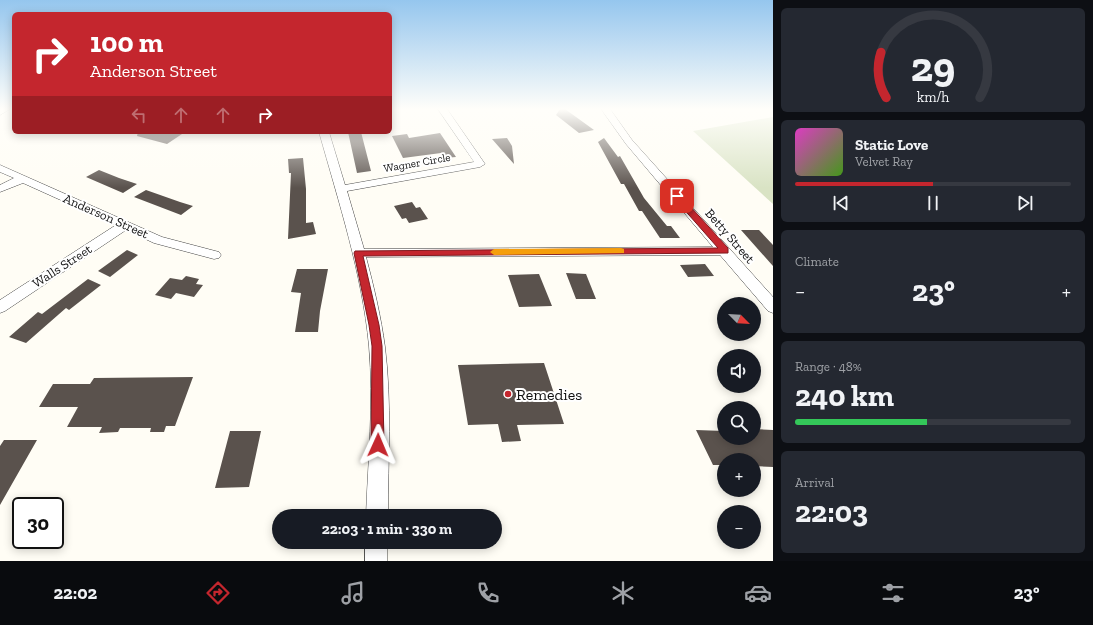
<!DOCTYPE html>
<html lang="en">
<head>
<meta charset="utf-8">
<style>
  body { margin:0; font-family:"Zilla Slab",serif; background:#242831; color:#f1f3f6; height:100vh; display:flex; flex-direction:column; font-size:15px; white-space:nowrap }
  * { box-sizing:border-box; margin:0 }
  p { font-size:13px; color:#9ea1a6 }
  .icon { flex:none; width:22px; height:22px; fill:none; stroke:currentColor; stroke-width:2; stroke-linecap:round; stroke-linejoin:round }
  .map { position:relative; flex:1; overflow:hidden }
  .drawer { display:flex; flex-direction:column; gap:8px; padding:8px; background:#0d0f14; width:320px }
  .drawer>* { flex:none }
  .top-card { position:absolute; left:12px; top:12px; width:380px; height:122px; border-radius:6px; box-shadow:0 2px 10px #0003; background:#c4262e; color:#fff; overflow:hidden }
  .needle { width:26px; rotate:114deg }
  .tools { position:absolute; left:717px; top:297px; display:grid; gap:8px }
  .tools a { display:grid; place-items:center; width:44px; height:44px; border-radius:50%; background:#171b24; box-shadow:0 2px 10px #0003; font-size:20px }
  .speed { position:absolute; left:12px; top:497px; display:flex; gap:8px; font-size:20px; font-weight:700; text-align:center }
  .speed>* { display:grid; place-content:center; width:52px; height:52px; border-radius:50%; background:#171b24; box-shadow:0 2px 10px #0003; line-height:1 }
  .speed .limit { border:2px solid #111; border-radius:6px; background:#fff; color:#111 }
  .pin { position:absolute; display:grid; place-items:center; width:34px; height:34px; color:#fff; margin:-17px; border-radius:8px; box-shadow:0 2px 6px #0006 }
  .me { position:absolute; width:44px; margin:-22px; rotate:1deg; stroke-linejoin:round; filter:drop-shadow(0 0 3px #0008) }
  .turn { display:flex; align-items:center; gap:14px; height:84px; padding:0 12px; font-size:18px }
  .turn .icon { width:52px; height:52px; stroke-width:2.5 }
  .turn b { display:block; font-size:28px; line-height:34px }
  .lanes { display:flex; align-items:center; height:38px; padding:0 12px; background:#0003; justify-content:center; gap:20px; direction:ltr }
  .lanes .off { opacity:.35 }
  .big { font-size:30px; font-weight:700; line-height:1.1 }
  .drawer .tile { flex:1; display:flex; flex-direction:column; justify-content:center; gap:6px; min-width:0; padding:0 14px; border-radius:6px; background:#242831 }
  .drawer .dial { align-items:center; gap:0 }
  .dial svg { height:104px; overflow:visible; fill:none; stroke:#363941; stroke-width:7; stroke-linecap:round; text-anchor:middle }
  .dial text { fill:#f1f3f6; stroke:none }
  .song { display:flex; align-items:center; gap:12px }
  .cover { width:48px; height:48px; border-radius:6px; background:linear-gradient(135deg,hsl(310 70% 55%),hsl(100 70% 35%)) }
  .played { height:4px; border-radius:2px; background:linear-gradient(90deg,#c4262e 50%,#363941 50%) }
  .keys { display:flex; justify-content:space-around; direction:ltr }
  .heat { display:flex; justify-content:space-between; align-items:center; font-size:22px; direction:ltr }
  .charge { height:6px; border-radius:3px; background:linear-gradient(90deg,#34c759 48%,#363941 0) }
  .trip { position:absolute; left:272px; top:509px; width:230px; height:40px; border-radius:20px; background:#171b24; box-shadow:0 2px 10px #0003; font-weight:700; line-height:40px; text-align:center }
  .tabs { display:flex; height:64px; justify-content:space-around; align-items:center; background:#090b0e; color:#9ea1a6 }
  .tabs .icon { width:28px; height:28px }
  .tabs .on { color:#c4262e }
  .tabs b { font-size:18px; color:#f1f3f6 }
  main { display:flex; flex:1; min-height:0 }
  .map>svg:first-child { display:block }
</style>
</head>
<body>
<main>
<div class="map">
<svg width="773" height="561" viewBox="0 0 773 561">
  <rect width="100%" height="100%" fill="#fffdf5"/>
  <path fill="#d9e3c4" d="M773,117V204L693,131Z"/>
  <path fill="#5a524d" d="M560,109H565L594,130L579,133L556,115Z
    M138,132H185L167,144L137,136Z
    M348,132H361L371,171L357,173Z
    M440,133L456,157L444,158L441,153L403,158L392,136L407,134L409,138Z
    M507,138L512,146L514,164L492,139Z
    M604,138L618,157L620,156L644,198L667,226H671L680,238H660L642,211H639L624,184H621L598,142Z
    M303,158L306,189V223L313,222L316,234L288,239L291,173H289L288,159Z
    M99,170L119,178L137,184L123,193L86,177Z
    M146,190L180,202L193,206L181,215L134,197Z
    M412,202L416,208L420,207L428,219L409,223L406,218L402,219L394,206Z
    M741,230H759L773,245V266Z
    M127,250L138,255L110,277L98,271Z
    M705,264L714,276L688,277L680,265Z
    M297,269H328L320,311L318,332H295L301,293L291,292Z
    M566,273L586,274L596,299H576Z
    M539,274L552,306L519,307L508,275Z
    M186,276L199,279L196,284L203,285L194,297L176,293L171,299L155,295L170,278L182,280Z
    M88,279L101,285L69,310L66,308L26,343L9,337L38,312L42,314Z
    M544,363L564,424L517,425L521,441L502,442L498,424L468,425L458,365Z
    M193,377L175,426H166L164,432H150L151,428H120L118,432L99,433L102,427H67L78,407H39L53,384H90L94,378Z
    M754,429L773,430V467L754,466V460H724V465H713L696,430L724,431V438H754Z
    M230,431H261L249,487L215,488Z
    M4,440H37L0,505V446Z"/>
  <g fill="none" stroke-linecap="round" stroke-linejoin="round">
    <defs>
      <path id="street" d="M0,109H10L0,115Z
        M438,109H447L485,164L480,167L347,191L364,249L713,247L626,144L601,109H610L632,140L773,297V313L768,311L720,255L366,257C374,287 381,317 385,347C392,403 388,460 388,516H366C368,460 374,403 369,346C362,273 339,203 319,132H329L345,185L474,162Z
        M0,165L162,237L219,252L221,255L219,258L214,259L154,243L126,230L5,311L0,313V300L116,225L23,183L0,192V185L14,178L0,172Z
        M365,542H387V561H365Z"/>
    </defs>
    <use href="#street" stroke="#444" stroke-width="1"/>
    <use href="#street" fill="#fff" fill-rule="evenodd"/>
  </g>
  <linearGradient id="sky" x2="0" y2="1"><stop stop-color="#95c6ee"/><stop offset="0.58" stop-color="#fffefa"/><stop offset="1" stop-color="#fffefa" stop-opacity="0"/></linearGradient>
  <rect width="773" height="188" fill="url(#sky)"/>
  <path fill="#c4262e" stroke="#7f191e" d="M674,195H680L728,248V253L363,256L379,325L382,346L384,445L382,449L378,451L373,449L371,445L372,346L369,325L354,253L355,251L718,248L674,198Z"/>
  <path fill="#f59e0b" d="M621,248L624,249V253L494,255L490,252L494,249Z"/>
  <circle fill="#c4262e" stroke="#fff" stroke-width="1.5" cx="508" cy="394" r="4"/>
  <g text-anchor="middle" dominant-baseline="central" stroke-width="4" stroke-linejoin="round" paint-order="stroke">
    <g font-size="11" fill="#111" stroke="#fff">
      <text transform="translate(417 163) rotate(-10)">Wagner Circle</text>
    </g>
    <g font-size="13" fill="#111" stroke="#fff">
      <text transform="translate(106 216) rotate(24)">Anderson Street</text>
      <text transform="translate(730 236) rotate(49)">Betty Street</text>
      <text transform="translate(62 266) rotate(-33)">Walls Street</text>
    </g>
    <g font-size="16" fill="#111" stroke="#fff" text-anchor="start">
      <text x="516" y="394">Remedies</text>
    </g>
  </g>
</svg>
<div class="tools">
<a><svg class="needle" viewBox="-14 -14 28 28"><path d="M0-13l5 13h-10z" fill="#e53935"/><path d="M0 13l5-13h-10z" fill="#9ea1a6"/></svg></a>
<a><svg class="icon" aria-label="sound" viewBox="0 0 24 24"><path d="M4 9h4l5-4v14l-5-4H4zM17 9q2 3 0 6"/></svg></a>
<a><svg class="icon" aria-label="search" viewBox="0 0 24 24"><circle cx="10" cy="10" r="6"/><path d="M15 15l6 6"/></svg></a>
<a>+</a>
<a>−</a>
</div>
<div class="speed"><div class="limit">30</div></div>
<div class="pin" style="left:677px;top:196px;background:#d93025"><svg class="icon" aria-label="arrive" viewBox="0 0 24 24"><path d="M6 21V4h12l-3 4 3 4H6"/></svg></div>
<svg class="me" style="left:378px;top:445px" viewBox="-20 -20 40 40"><path d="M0-17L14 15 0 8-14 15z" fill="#c4262e" stroke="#fff" stroke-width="4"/></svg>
<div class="trip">22:03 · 1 min · 330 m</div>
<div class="top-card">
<div class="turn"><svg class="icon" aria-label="right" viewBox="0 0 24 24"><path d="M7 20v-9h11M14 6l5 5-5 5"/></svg><div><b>100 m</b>Anderson Street</div></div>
<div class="lanes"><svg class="icon off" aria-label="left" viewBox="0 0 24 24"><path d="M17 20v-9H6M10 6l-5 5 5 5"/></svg><svg class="icon off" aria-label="ahead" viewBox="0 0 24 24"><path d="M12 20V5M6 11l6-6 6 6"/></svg><svg class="icon off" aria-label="ahead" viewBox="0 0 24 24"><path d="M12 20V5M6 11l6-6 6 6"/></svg><svg class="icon" aria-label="right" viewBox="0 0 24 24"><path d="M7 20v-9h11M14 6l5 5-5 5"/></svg></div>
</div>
</div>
<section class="drawer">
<div class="tile dial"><svg viewBox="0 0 100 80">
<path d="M14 69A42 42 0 1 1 86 69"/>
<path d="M14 69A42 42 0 0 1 10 34" stroke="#c4262e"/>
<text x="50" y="56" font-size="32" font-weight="700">29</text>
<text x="50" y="72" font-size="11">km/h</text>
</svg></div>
<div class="tile">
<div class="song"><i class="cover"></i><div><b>Static Love</b><p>Velvet Ray</p></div></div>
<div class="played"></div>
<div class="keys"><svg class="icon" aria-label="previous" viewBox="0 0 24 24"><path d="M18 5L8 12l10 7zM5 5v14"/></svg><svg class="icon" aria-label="pause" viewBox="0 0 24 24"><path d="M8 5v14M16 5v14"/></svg><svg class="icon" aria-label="next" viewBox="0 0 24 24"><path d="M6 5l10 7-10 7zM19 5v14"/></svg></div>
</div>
<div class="tile"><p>Climate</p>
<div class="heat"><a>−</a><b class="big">23°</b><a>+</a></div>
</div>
<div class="tile"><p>Range · 48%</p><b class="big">240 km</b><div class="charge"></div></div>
<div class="tile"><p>Arrival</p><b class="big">22:03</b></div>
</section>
</main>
<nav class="tabs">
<b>22:02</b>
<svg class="icon on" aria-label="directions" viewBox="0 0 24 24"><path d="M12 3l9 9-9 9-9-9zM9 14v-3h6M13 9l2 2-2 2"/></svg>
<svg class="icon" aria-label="music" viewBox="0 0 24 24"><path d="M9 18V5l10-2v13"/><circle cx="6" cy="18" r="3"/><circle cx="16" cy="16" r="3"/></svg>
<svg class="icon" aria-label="phone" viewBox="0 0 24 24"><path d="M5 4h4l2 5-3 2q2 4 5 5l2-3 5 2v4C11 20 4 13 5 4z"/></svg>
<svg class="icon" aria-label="climate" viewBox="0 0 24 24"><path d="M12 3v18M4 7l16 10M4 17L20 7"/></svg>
<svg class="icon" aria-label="car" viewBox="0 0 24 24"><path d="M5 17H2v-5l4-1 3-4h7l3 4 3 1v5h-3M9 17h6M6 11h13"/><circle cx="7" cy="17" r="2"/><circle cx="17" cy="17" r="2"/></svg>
<svg class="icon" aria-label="filters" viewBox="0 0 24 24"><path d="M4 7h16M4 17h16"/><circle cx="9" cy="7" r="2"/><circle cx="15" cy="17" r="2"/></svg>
<b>23°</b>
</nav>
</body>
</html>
